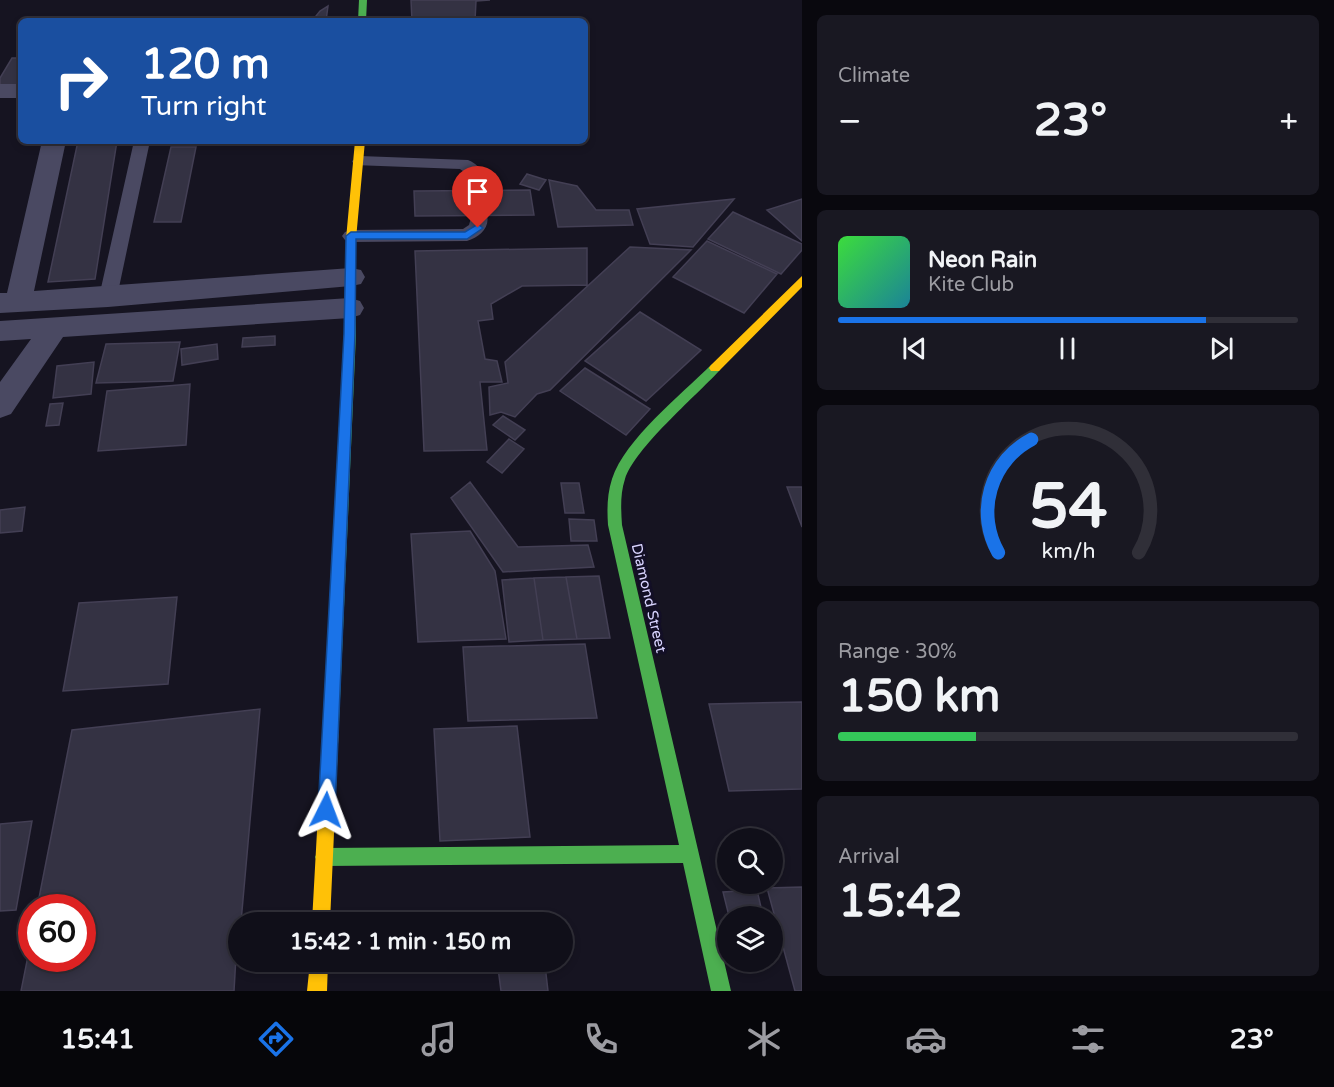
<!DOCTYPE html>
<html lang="en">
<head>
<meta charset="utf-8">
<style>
  body { margin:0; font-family:"Varela Round",sans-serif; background:#191822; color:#f1f3f6; height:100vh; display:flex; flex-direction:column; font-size:22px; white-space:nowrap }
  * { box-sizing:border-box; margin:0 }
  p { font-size:20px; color:#9c9ca2 }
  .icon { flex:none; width:33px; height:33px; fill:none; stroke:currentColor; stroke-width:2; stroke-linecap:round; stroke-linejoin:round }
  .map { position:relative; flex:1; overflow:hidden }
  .drawer { display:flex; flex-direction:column; gap:15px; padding:15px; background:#09080e; width:532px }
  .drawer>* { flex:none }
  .hud { position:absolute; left:18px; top:18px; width:570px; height:126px; border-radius:9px; box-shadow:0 3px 9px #0003,0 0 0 2px #302f38; background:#1a4fa0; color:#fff; overflow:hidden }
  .fabs { position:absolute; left:717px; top:828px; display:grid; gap:12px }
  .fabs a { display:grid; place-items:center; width:66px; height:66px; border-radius:50%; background:#100f19; box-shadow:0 3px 9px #0003,0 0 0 2px #302f38; font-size:30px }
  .speed { position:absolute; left:18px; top:894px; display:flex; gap:12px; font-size:30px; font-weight:700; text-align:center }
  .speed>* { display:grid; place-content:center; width:78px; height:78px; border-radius:50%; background:#100f19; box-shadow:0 3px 9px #0003,0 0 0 2px #302f38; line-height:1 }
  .speed .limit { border:9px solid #d22; background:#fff; color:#111 }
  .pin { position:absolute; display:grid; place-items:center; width:51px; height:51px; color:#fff; margin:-62px -26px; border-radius:50% 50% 50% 0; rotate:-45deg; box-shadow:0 0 6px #0007 }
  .pin .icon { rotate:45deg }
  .me { position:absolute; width:66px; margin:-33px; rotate:3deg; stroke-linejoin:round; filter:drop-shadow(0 0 4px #0008) }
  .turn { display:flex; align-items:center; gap:21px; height:126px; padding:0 24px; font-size:27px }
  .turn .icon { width:78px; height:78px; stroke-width:2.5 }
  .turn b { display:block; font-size:42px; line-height:51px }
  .big { font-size:45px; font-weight:700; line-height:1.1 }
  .drawer .tile { flex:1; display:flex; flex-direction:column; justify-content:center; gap:9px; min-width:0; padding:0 21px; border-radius:9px; background:#191822 }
  .drawer .dial { align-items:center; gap:0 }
  .dial svg { height:156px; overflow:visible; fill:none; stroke:#302f38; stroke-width:7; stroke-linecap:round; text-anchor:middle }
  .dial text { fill:#f1f3f6; stroke:none }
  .song { display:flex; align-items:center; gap:18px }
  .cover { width:72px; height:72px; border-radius:9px; background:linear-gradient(135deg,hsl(120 70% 55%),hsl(190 70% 35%)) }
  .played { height:6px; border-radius:3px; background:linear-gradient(90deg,#1a73e8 80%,#302f38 80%) }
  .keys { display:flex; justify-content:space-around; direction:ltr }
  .heat { display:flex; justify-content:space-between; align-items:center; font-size:33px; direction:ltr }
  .charge { height:9px; border-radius:4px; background:linear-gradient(90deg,#34c759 30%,#302f38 0) }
  .trip { position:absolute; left:228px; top:912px; width:345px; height:60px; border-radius:30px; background:#100f19; box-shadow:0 3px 9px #0003,0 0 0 2px #302f38; font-weight:700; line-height:60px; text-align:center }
  .tabs { display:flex; height:96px; justify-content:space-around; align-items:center; background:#06060a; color:#9c9ca2 }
  .tabs .icon { width:42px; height:42px }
  .tabs .current { color:#1a73e8 }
  .tabs b { font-size:27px; color:#f1f3f6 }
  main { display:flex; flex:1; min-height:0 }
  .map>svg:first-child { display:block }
</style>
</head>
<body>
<main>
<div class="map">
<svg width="802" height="991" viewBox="0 0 802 991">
  <rect width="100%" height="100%" fill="#161421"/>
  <path fill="#343243" stroke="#433f54" stroke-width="1.5" d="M411,0H490L476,1L475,21H412Z
    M328,6L326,21H312L320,11Z
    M12,58H21V86L0,85V78Z
    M78,141H117L95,279L48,282Z
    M171,147H196L181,222H154Z
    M527,174L546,180L539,190L520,184Z
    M549,180L577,186L596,210H629L633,225L558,227Z
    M530,190L534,215L415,216L414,191Z
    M734,199L693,247L650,244L637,209Z
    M802,199V241L767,210Z
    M733,212L802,244V250L781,274L708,239Z
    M707,241L777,274L744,313L673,277Z
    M630,247L691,250L550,390L537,394L515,417L501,412L490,415L489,387L508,383L505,362Z
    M587,248V285L522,286L491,304L493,319L478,321L485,359L497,361L502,382H480L487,450L424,451L415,251Z
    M640,312L701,350L646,401L585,361Z
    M275,336V345L242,347L243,338Z
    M180,342L173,381L96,383L106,344Z
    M217,344L218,359L182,365L181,349Z
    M94,362L91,394L53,398L57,366Z
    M585,368L650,409L626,435L560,391Z
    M190,384L186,445L98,451L107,391Z
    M63,403L59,425L46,426L50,404Z
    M503,416L525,430L515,440L493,425Z
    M509,439L524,449L502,473L487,462Z
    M470,482L518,547L588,545L594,567L503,572L451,498Z
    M561,483H579L584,513H565Z
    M787,487H802V527Z
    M25,507L22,531L0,533V510Z
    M569,519L594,520L597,541H571Z
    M470,531L495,571L506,639L418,642L411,534Z
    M599,576L610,638L577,639L566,577Z
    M566,577L577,639L543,640L534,578Z
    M534,578L543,640L509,642L502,580Z
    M177,597L168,684L63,691L79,603Z
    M585,644L597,718L468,721L463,647Z
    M802,702V789L729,791L709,704Z
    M260,709L241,922H238L234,991H21L32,936V958H82V908H37L72,730Z
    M517,726L530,837L440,841L434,729Z
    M32,821L16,910L0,911V824Z
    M802,887V991H795L767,888Z
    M757,890L763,916H729L723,892Z
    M545,965L548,991H501L498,968Z"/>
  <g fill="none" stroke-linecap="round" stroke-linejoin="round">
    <path fill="#4a4962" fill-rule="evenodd" d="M134,141H150L117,297L115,302L108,304L101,302L99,297Z
      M360,156L468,160C484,167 485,178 485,194L483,198H471L469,194L468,175L460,169L354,165L352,161Z
      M479,208L485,210C493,225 481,237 467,241L351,242L345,240L342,236L345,232L351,230L463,229L469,225L473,210Z"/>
    <path fill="#4a4962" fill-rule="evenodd" d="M0,84H21V98H0Z
      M42,141H66L34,291L351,268L361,270L365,277L361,284L351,286L108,307L0,313V293H7Z
      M350,298L360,301L364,308L360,315L350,318L63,337L11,414L0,418V382L31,339L0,341V321Z"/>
    <path fill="#4caf50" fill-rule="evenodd" d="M359,0H367L366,21H358Z
      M351,235L356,239V334L339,722L337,728L331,730L325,728L323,722L344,334L346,239Z
      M715,363L721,368L719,371C695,397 635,448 625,479C620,494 621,510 622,525L731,991H711L683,863L324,866L318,863L315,857L318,851L324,848L679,845L608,525C607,510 607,494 612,479C625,439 681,395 711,365Z"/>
    <path fill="#ffc107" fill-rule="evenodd" d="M355,141H365L356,239L351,243L346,239Z
      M802,276V287L719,371H711L709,368L711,365Z
      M331,714L337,716L339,722L330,922H312L323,722L325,716Z
      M310,962H328L327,991H307Z"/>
  </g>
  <path fill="#1a73e8" stroke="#114b97" stroke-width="1.5" d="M478,224L483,228L467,239H356L355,334L335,810L332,816L326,818L320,816L318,810L344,334L346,236L351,232H465Z"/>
  <g text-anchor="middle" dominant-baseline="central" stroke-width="6" stroke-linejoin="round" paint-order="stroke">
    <g font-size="15" fill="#d9d4ff" stroke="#130f26">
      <text transform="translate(649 598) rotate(77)">Diamond Street</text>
    </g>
  </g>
</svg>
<div class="fabs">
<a><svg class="icon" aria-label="search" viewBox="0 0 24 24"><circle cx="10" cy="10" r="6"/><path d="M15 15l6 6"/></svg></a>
<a><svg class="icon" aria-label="layers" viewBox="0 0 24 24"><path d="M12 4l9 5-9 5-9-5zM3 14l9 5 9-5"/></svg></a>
</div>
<div class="speed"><div class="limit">60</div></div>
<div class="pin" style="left:478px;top:228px;background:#d93025"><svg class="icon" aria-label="arrive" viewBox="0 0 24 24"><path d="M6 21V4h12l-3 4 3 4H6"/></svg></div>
<svg class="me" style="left:326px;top:810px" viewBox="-20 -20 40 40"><path d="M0-17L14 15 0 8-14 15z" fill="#1a73e8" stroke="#fff" stroke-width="4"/></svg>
<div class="trip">15:42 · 1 min · 150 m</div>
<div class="hud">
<div class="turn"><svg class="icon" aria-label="right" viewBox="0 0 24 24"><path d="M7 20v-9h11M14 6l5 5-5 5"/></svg><div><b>120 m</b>Turn right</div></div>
</div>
</div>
<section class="drawer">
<div class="tile"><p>Climate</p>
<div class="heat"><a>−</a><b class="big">23°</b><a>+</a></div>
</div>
<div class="tile">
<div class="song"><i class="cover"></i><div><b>Neon Rain</b><p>Kite Club</p></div></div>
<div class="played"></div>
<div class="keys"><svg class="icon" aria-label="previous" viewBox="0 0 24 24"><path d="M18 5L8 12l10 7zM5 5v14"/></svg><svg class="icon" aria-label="pause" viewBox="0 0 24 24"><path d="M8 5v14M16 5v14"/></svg><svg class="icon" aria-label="next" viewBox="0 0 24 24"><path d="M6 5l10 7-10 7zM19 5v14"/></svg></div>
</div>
<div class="tile dial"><svg viewBox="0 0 100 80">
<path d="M14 69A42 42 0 1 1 86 69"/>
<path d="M14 69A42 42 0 0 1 31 11" stroke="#1a73e8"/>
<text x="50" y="56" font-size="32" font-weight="700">54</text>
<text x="50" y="72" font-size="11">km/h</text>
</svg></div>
<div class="tile"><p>Range · 30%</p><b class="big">150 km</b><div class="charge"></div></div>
<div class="tile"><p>Arrival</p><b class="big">15:42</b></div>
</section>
</main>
<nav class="tabs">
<b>15:41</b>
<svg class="icon current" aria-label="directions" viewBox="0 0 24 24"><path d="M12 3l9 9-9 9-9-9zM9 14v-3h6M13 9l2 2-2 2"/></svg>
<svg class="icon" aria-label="music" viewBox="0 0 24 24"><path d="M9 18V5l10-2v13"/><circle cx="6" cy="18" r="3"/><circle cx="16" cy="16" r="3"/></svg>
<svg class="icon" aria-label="phone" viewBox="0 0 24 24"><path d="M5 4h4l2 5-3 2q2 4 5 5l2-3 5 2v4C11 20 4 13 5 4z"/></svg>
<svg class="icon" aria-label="climate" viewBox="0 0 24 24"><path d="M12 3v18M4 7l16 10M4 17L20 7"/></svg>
<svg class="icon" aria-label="car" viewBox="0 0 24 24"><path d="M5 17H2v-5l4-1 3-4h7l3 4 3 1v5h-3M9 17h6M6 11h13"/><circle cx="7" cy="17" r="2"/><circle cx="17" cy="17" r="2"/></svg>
<svg class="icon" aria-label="filters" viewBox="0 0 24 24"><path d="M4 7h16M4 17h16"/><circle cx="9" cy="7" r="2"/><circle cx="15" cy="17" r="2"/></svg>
<b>23°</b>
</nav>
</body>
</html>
